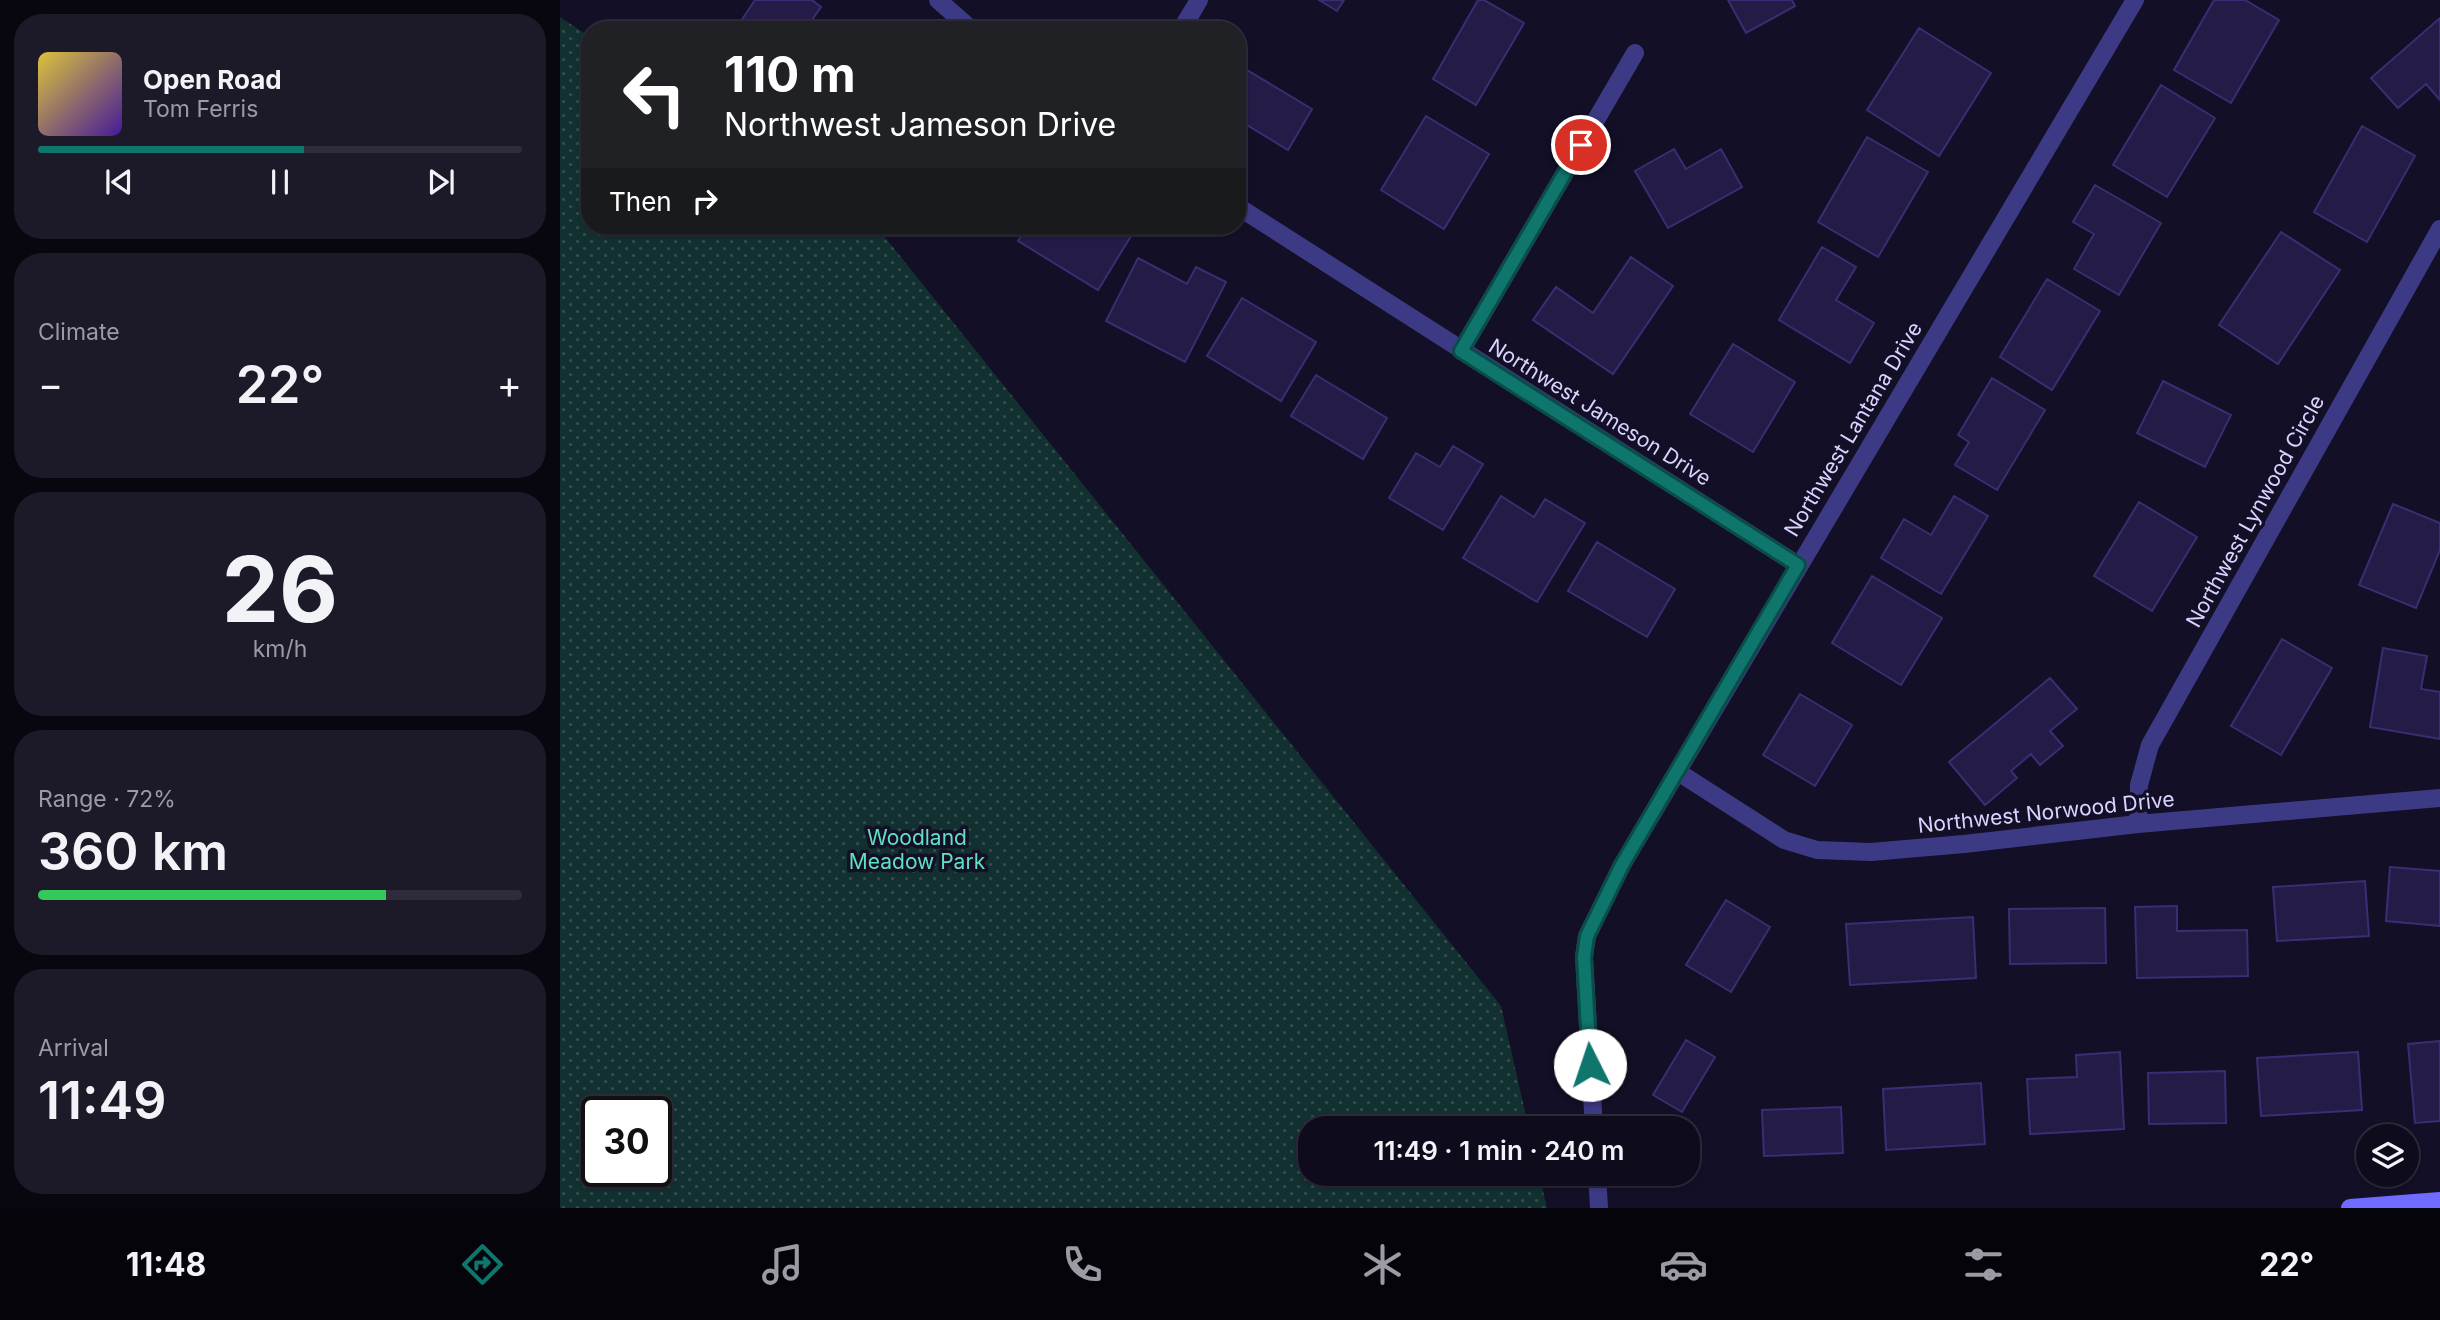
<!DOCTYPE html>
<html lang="en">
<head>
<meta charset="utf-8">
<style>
  body { margin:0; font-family:Inter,sans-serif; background:#1c1929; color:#f1f3f6; height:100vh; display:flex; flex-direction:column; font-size:26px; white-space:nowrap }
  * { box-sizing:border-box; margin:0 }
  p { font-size:23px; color:#9b9ba3 }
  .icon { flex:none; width:38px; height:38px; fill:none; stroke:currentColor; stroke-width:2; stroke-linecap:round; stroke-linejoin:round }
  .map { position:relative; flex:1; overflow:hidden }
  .drawer { display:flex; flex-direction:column; gap:14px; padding:14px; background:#08060f; width:560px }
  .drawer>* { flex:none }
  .banner { position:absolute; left:21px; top:21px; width:665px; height:214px; border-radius:28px; box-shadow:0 2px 5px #0004,0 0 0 2px #2e2b3b; background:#202124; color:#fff; overflow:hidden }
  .controls { position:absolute; left:1796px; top:1124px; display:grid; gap:14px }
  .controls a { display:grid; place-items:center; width:63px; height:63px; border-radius:50%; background:#0e0b1c; box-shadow:0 2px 5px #0004,0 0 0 2px #2e2b3b; font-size:35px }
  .speed { position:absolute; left:21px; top:1096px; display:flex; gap:14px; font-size:35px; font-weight:700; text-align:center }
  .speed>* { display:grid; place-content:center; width:91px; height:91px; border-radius:50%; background:#0e0b1c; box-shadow:0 2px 5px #0004,0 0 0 2px #2e2b3b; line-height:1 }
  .speed .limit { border:4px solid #111; border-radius:10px; background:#fff; color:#111 }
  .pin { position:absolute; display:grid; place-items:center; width:60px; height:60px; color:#fff; margin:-30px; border:4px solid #fff; border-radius:50%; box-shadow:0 2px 7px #0007 }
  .me { position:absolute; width:77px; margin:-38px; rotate:356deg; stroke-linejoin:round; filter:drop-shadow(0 0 5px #0008) }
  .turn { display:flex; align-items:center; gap:24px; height:147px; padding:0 28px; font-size:32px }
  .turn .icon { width:91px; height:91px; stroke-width:2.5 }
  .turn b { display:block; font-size:49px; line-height:60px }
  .then { display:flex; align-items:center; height:66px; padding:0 28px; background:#0003; gap:14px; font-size:26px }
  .big { font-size:52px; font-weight:600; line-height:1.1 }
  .drawer .tile { flex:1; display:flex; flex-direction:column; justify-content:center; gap:10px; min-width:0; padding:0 24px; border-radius:28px; background:#1c1929 }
  .drawer .dial { align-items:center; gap:0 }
  .dial b { font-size:91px; line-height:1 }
  .song { display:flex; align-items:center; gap:21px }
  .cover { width:84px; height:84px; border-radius:10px; background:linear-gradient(135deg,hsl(50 70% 55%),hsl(260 70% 35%)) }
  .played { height:7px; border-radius:4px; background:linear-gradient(90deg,#0f766e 55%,#2e2b3b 55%) }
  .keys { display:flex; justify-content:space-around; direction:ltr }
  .heat { display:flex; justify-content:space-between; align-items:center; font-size:38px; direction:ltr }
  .charge { height:10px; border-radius:5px; background:linear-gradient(90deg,#34c759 72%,#2e2b3b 0) }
  .trip { position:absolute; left:738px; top:1116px; width:402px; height:70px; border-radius:28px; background:#0e0b1c; box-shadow:0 2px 5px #0004,0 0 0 2px #2e2b3b; font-weight:600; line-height:70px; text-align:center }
  .menu { display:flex; height:112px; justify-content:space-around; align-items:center; background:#06040b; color:#9b9ba3 }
  .menu .icon { width:49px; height:49px }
  .menu .active { color:#0f766e }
  .menu b { font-size:32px; color:#f1f3f6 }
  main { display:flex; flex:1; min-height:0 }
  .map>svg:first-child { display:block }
</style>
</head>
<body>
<main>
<section class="drawer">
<div class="tile">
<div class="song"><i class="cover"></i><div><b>Open Road</b><p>Tom Ferris</p></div></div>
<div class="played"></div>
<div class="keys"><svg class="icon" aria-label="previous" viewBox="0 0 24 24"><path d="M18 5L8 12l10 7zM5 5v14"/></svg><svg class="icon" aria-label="pause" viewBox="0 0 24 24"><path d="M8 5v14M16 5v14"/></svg><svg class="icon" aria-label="next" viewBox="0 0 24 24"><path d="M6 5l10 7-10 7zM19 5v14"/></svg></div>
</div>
<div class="tile"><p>Climate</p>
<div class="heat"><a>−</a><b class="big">22°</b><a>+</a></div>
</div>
<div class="tile dial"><b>26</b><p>km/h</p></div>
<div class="tile"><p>Range · 72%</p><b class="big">360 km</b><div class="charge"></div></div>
<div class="tile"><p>Arrival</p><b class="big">11:49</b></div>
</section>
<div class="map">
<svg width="1880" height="1208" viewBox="0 0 1880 1208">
  <defs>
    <pattern id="grass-dots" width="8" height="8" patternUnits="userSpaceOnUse" patternTransform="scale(1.75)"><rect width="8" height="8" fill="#12302f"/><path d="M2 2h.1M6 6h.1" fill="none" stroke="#344d4e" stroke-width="1.8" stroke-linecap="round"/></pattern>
  </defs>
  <rect width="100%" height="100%" fill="#130f26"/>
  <path fill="url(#grass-dots)" fill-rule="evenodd" d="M0,17L30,37V226H316L941,1006L969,1129H751V1174H979L987,1208H0ZM37,1111H96V1171H37Z"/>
  <path fill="#241b47" stroke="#3b2d73" stroke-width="2" d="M195,0H252L261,7L245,30H175Z
    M759,0H784L777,11Z
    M918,0H924L964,23L916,105L873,79Z
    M1168,0H1232L1235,6L1186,33Z
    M1654,0H1685L1719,20L1671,103L1614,70Z
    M1880,18V100L1866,84L1838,108L1811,78Z
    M1359,28L1431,73L1379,156L1307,110Z
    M677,64L752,109L728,150L677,119Z
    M1601,85L1655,118L1607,197L1553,165Z
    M866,116L929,154L884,229L821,190Z
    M1802,126L1855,156L1807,242L1754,212Z
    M1307,137L1368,172L1318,257L1258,222Z
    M1114,149L1126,169L1161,149L1182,187L1108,228L1075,171Z
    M1535,185L1601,223L1559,295L1514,269L1534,234L1513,222Z
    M467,226H555L571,236L538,290L458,241Z
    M1721,232L1780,270L1718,364L1659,325Z
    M1262,247L1296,267L1276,300L1314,323L1290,363L1219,320Z
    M1071,257L1113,286L1053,374L973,320L996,287L1033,313Z
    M578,258L627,284L636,267L666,282L625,362L546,321Z
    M1487,279L1540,311L1492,390L1440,357Z
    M682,298L756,342L721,401L647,356Z
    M1173,344L1235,382L1193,452L1130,414Z
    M756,375L827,418L803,459L731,416Z
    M1432,378L1485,410L1437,490L1395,465L1409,442L1398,435Z
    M1603,381L1671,415L1645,467L1577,433Z
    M893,446L923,464L883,530L829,498L856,453L880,467Z
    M941,496L974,517L985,499L1025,523L977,602L903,558Z
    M1394,496L1428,516L1381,594L1321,558L1344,519L1371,535Z
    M1579,502L1637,537L1592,611L1534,576Z
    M1833,504L1880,523V550L1856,608L1799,585Z
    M1037,542L1115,589L1087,637L1008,591Z
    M1312,576L1382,618L1341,685L1272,643Z
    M1722,639L1772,668L1721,755L1671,726Z
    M1823,648L1867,656L1861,689L1880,692V739L1810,727Z
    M1490,678L1517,709L1490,731L1503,746L1480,765L1471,754L1451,771L1457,778L1425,805L1389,762Z
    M1240,694L1292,725L1255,786L1203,755Z
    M1830,867L1880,871V926L1826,921Z
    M1805,881L1809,936L1717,941L1713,887Z
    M1166,900L1210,927L1171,992L1126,965Z
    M1617,906V931L1687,930L1688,976L1577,978L1575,907Z
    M1545,908L1546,963L1450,964L1449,909Z
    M1413,917L1416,978L1290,985L1286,924Z
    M1126,1040L1155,1057L1122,1112L1093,1095Z
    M1880,1041V1121L1855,1123L1848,1044Z
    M1560,1052L1564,1129L1470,1134L1467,1079L1517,1077L1516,1055Z
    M1798,1052L1802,1110L1701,1116L1697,1058Z
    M1665,1071L1666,1123L1589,1124L1588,1073Z
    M1421,1083L1425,1144L1326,1150L1323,1089Z
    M1281,1107L1283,1153L1204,1156L1202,1110Z"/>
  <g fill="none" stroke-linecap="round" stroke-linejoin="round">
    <path stroke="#3d3a85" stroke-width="18" d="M378,0L412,30
      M621,30L639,0
      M677,206L1238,565
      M901,351L1075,53
      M1118,772L1224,840L1257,850L1311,852L1404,844L1578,824L1880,798
      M1578,824L1579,785L1590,745L1880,229
      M1034,1129L1024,957L1027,936L1062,865L1575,0
      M1037,1174L1039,1208"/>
    <path stroke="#6f6bff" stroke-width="18" d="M1790,1208L1880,1201"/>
  </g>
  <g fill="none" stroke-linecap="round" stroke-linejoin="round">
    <defs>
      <path id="route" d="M1021,145L901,351L1238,565L1062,865L1027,936L1024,957L1030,1065"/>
    </defs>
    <use href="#route" stroke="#0a4d48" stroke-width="18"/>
    <use href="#route" stroke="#0f766e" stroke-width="12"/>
  </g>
  <g text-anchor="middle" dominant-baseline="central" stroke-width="7" stroke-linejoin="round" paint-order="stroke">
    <g font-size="21" fill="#d9d4ff" stroke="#130f26">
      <text transform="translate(1040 412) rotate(32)">Northwest Jameson Drive</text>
      <text transform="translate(1293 429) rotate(-59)">Northwest Lantana Drive</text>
      <text transform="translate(1695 511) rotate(-61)">Northwest Lynwood Circle</text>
      <text transform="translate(1486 812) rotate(-6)">Northwest Norwood Drive</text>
    </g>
    <g font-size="21" fill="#5fe0c0" stroke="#130f26">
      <text x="357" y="837">Woodland<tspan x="357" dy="24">Meadow Park</tspan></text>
    </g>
  </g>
</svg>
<div class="controls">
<a><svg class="icon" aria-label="layers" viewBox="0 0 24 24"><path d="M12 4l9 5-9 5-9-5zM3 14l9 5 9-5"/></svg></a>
</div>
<div class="speed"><div class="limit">30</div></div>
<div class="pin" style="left:1021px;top:145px;background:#d93025"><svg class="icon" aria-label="arrive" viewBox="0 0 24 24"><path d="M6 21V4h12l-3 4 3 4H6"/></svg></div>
<svg class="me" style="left:1030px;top:1065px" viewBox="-20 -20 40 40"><circle r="19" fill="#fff"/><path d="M0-13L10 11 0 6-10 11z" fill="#0f766e"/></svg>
<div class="trip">11:49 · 1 min · 240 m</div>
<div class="banner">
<div class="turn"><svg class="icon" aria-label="left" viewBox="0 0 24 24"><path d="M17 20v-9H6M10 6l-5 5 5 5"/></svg><div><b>110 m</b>Northwest Jameson Drive</div></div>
<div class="then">Then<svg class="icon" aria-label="right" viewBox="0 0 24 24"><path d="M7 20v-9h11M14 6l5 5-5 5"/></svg></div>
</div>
</div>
</main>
<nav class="menu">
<b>11:48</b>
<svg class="icon active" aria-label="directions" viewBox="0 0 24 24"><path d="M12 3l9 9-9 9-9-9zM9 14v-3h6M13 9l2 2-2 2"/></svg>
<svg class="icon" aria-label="music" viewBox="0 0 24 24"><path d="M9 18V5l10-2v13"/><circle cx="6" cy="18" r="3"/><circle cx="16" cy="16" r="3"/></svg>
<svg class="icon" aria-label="phone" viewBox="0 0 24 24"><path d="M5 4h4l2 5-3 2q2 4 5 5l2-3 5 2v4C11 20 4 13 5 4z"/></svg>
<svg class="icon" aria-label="climate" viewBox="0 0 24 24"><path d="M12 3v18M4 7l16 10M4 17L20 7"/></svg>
<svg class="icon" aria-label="car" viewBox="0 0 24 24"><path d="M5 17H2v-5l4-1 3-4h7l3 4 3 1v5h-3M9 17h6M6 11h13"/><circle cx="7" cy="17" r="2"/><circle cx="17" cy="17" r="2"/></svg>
<svg class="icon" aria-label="filters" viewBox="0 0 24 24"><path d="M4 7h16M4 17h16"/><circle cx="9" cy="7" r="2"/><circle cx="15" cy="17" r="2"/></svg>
<b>22°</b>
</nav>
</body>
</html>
